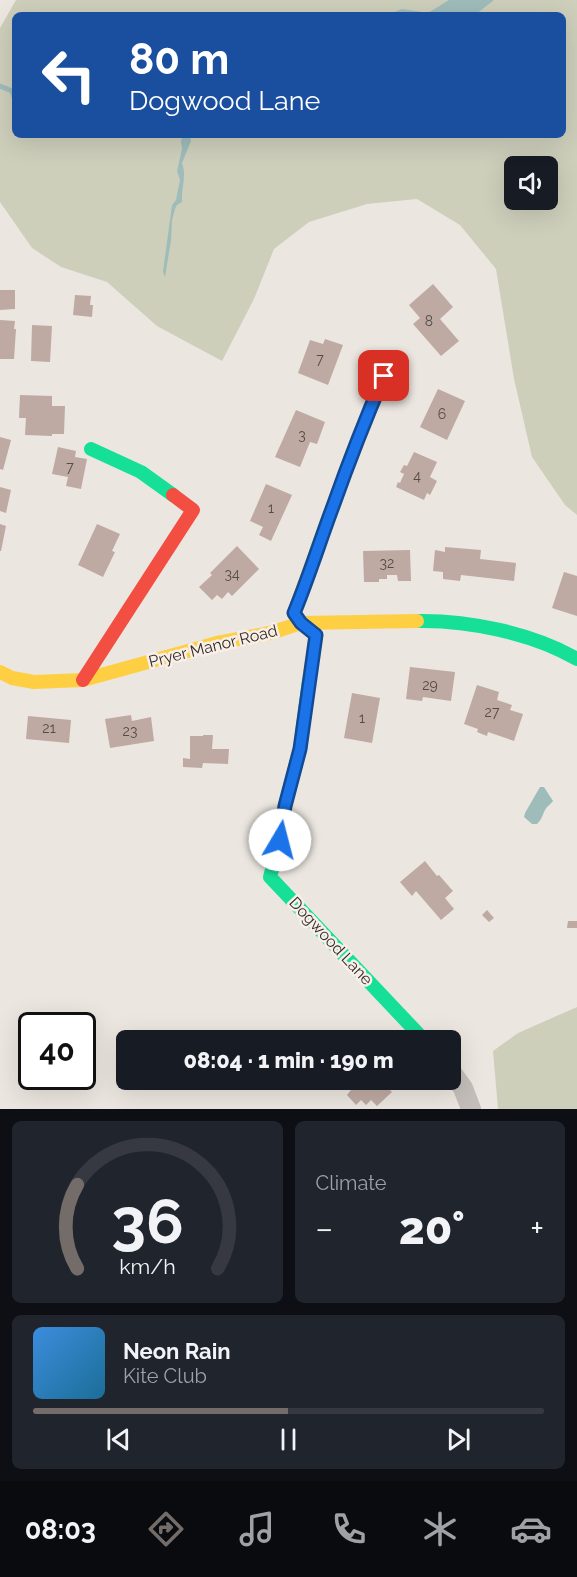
<!DOCTYPE html>
<html lang="en">
<head>
<meta charset="utf-8">
<style>
  body { margin:0; font-family:Raleway,sans-serif; background:#20242c; color:#f1f3f6; height:100vh; display:flex; flex-direction:column; font-size:22px; white-space:nowrap }
  * { box-sizing:border-box; margin:0 }
  p { font-size:20px; color:#9ea1a6 }
  .icon { flex:none; width:33px; height:33px; fill:none; stroke:currentColor; stroke-width:2; stroke-linecap:round; stroke-linejoin:round }
  .map { position:relative; height:1109px; overflow:hidden }
  .sheet { display:flex; flex-direction:column; gap:12px; padding:12px; background:#0d0f14; flex:1 }
  .sheet>* { flex:none }
  .hud { position:absolute; left:12px; top:12px; width:554px; height:126px; border-radius:9px; box-shadow:0 6px 24px #0002; background:#1a4fa0; color:#fff; overflow:hidden }
  .buttons { position:absolute; left:504px; top:156px; display:grid; gap:12px }
  .buttons a { display:grid; place-items:center; width:54px; height:54px; border-radius:9px; background:#171b24; box-shadow:0 6px 24px #0002; font-size:30px }
  .speed { position:absolute; left:18px; top:1012px; display:flex; gap:12px; font-size:30px; font-weight:700; text-align:center }
  .speed>* { display:grid; place-content:center; width:78px; height:78px; border-radius:50%; background:#171b24; box-shadow:0 6px 24px #0002; line-height:1 }
  .speed .limit { border:3px solid #111; border-radius:9px; background:#fff; color:#111 }
  .pin { position:absolute; display:grid; place-items:center; width:51px; height:51px; color:#fff; margin:-26px; border-radius:12px; box-shadow:0 3px 9px #0006 }
  .me { position:absolute; width:66px; margin:-33px; rotate:8deg; stroke-linejoin:round; filter:drop-shadow(0 0 4px #0008) }
  .turn { display:flex; align-items:center; gap:21px; height:126px; padding:0 18px; font-size:27px }
  .turn .icon { width:78px; height:78px; stroke-width:2.5 }
  .turn b { display:block; font-size:42px; line-height:51px }
  .big { font-size:45px; font-weight:800; line-height:1.1 }
  .sheet .card { flex:1; display:flex; flex-direction:column; justify-content:center; gap:9px; min-width:0; padding:0 21px; border-radius:9px; background:#20242c }
  .sheet .dial { align-items:center; gap:0 }
  .dial svg { height:156px; overflow:visible; fill:none; stroke:#363941; stroke-width:7; stroke-linecap:round; text-anchor:middle }
  .dial text { fill:#f1f3f6; stroke:none }
  .song { display:flex; align-items:center; gap:18px }
  .cover { width:72px; height:72px; border-radius:9px; background:linear-gradient(135deg,hsl(210 70% 55%),hsl(200 70% 35%)) }
  .played { height:6px; border-radius:3px; background:linear-gradient(90deg,#746c68 50%,#363941 50%) }
  .keys { display:flex; justify-content:space-around; direction:ltr }
  .heat { display:flex; justify-content:space-between; align-items:center; font-size:33px; direction:ltr }
  .sheet .tiles { flex:1; display:grid; gap:12px; grid-template-columns:1fr 1fr }
  .card:last-child { grid-column:span 2 }
  .trip { position:absolute; left:116px; top:1030px; width:345px; height:60px; border-radius:9px; background:#171b24; box-shadow:0 6px 24px #0002; font-weight:800; line-height:60px; text-align:center }
  .tab-bar { display:flex; height:96px; justify-content:space-around; align-items:center; background:#090b0e; color:#9ea1a6 }
  .tab-bar .icon { width:42px; height:42px }
  .tab-bar .on { color:#746c68 }
  .tab-bar b { font-size:27px; color:#f1f3f6 }
  .map>svg:first-child { display:block }
</style>
</head>
<body>
<div class="map">
<svg width="577" height="1109" viewBox="0 0 577 1109">
  <rect width="100%" height="100%" fill="#ece6e0"/>
  <path fill="#cdcfbb" fill-rule="evenodd" d="M16,0H577V515L565,505L532,457L514,379L496,269L460,225L417,199L367,204L309,222L274,249L254,299L222,361L157,326L107,282L61,267L32,248L0,202V28ZM15,15H562V135H15ZM514,166H548V200H514Z
    M577,1007V1109H498L493,1051L518,1033Z"/>
  <path fill="#9ebcba" d="M449,0H494L475,15H387L402,9L428,13Z
    M182,135H190L191,141L182,163C187,176 181,188 182,202L177,205L175,209L172,220L171,240L165,277L163,272L172,205L176,200L180,180L177,171L182,149L181,143Z
    M540,787H544L553,801C551,804 547,806 545,810C542,816 542,819 537,824H532L524,817L525,813Z"/>
  <g fill="none" stroke-linecap="round" stroke-linejoin="round">
    <path stroke="#9ebcba" stroke-width="5" d="M0,86L12,91L15,100"/>
  </g>
  <path fill="#beaaa3" d="M433,284L453,307L440,319L459,341L441,356L413,324L420,318L409,305Z
    M0,290H15V309L0,310Z
    M75,295L91,296L90,305H93L92,317L73,315Z
    M0,320L15,321L14,329H16L14,359H0Z
    M32,325L52,326L50,362L31,361Z
    M325,339L343,345L328,385L298,373L310,340L323,344Z
    M438,389L465,401L447,440L420,427Z
    M20,395L52,396V406H65L64,434H52V436L25,435L26,418H19Z
    M296,410L325,422L317,444L310,442L300,467L275,457Z
    M0,437L11,440L3,470L0,469Z
    M58,447L76,451L75,457L87,459L81,489L66,486L68,477L52,474Z
    M414,452L437,462L430,477L437,481L430,495L427,493L424,500L396,487L398,482L400,483L404,474L400,472L404,465L407,466Z
    M266,484L292,495L271,541L259,535L263,527L250,521Z
    M0,487L11,490L6,513L0,511Z
    M0,524L6,526L1,551H0Z
    M97,524L120,534L112,551L115,552L103,577L78,565Z
    M237,546L259,569L232,596L228,592L222,599L217,595L212,600L199,587L212,575L210,573Z
    M445,547L481,550L480,559L516,563L514,581L461,575L460,581L443,579V572L433,571L435,550L445,552Z
    M410,550L411,581H398L397,575H387V579H379V582H364L363,551Z
    M564,572L577,576V616L552,608Z
    M410,667L455,672L451,701L423,697L422,701L406,699Z
    M477,685L499,692L497,700L512,705L510,710L523,714L514,741L488,732L487,736L477,732L478,729L464,724Z
    M352,693L380,698L372,743L344,738Z
    M131,715L132,721L151,717L154,741L110,748L105,719Z
    M28,716L71,720L69,743L26,739Z
    M203,735H213L212,749H229L228,764L203,763L202,768L183,767V758L190,759V736H203Z
    M425,861L437,876L439,875L453,891L445,898L454,909L441,920L416,891L412,896L400,882Z
    M487,910L494,918L489,922L482,915Z
    M568,921H577V928H567Z
    M345,1080H380L392,1092L377,1106L371,1100L366,1105L361,1100L356,1105L347,1095L351,1090L343,1082Z"/>
  <g fill="none" stroke-linecap="round" stroke-linejoin="round">
    <path stroke="#c4beba" stroke-width="20" d="M450,1070L463,1088L471,1109"/>
    <path stroke="#16e098" stroke-width="14" d="M91,449L141,472L173,495
      M417,621C468,620 532,633 577,659
      M309,681L300,749L285,806L280,840L270,877L425,1041"/>
    <path stroke="#ffcf43" stroke-width="14" d="M0,672L12,678L34,682L83,680L217,643L270,633L301,623L417,621
      M309,681L316,635L301,623L294,613L350,459L384,376"/>
    <path stroke="#f24e42" stroke-width="14" d="M83,680L193,510L173,495"/>
  </g>
  <g fill="none" stroke-linecap="round" stroke-linejoin="round">
    <defs>
      <path id="route" d="M280,840L285,806L300,749L316,635L301,623L294,613C308,579 319,544 332,509C348,464 365,420 384,376"/>
    </defs>
    <use href="#route" stroke="#114b97" stroke-width="15"/>
    <use href="#route" stroke="#1a73e8" stroke-width="10"/>
  </g>
  <g text-anchor="middle" dominant-baseline="central" stroke-width="5" stroke-linejoin="round" paint-order="stroke">
    <g font-size="14" fill="#564b47">
      <text x="429" y="321">8</text>
      <text x="320" y="359">7</text>
      <text x="442" y="414">6</text>
      <text x="302" y="435">3</text>
      <text x="70" y="467">7</text>
      <text x="417" y="476">4</text>
      <text x="271" y="508">1</text>
      <text x="387" y="563">32</text>
      <text x="232" y="574">34</text>
      <text x="430" y="685">29</text>
      <text x="492" y="712">27</text>
      <text x="362" y="718">1</text>
      <text x="49" y="728">21</text>
      <text x="130" y="731">23</text>
    </g>
    <g font-size="16" fill="#342b28" stroke="#f8f0e8">
      <text transform="translate(213 646) rotate(-14)">Pryer Manor Road</text>
      <text transform="translate(331 941) rotate(47)">Dogwood Lane</text>
    </g>
  </g>
</svg>
<div class="buttons">
<a><svg class="icon" aria-label="sound" viewBox="0 0 24 24"><path d="M4 9h4l5-4v14l-5-4H4zM17 9q2 3 0 6"/></svg></a>
</div>
<div class="speed"><div class="limit">40</div></div>
<div class="pin" style="left:384px;top:376px;background:#d93025"><svg class="icon" aria-label="arrive" viewBox="0 0 24 24"><path d="M6 21V4h12l-3 4 3 4H6"/></svg></div>
<svg class="me" style="left:280px;top:840px" viewBox="-20 -20 40 40"><circle r="19" fill="#fff"/><path d="M0-13L10 11 0 6-10 11z" fill="#1a73e8"/></svg>
<div class="trip">08:04 · 1 min · 190 m</div>
<div class="hud">
<div class="turn"><svg class="icon" aria-label="left" viewBox="0 0 24 24"><path d="M17 20v-9H6M10 6l-5 5 5 5"/></svg><div><b>80 m</b>Dogwood Lane</div></div>
</div>
</div>
<section class="sheet">
<div class="tiles">
<div class="card dial"><svg viewBox="0 0 100 80">
<path d="M14 69A42 42 0 1 1 86 69"/>
<path d="M14 69A42 42 0 0 1 14 26" stroke="#746c68"/>
<text x="50" y="56" font-size="32" font-weight="700">36</text>
<text x="50" y="72" font-size="11">km/h</text>
</svg></div>
<div class="card"><p>Climate</p>
<div class="heat"><a>−</a><b class="big">20°</b><a>+</a></div>
</div>
<div class="card">
<div class="song"><i class="cover"></i><div><b>Neon Rain</b><p>Kite Club</p></div></div>
<div class="played"></div>
<div class="keys"><svg class="icon" aria-label="previous" viewBox="0 0 24 24"><path d="M18 5L8 12l10 7zM5 5v14"/></svg><svg class="icon" aria-label="pause" viewBox="0 0 24 24"><path d="M8 5v14M16 5v14"/></svg><svg class="icon" aria-label="next" viewBox="0 0 24 24"><path d="M6 5l10 7-10 7zM19 5v14"/></svg></div>
</div>
</div>
</section>
<nav class="tab-bar">
<b>08:03</b>
<svg class="icon on" aria-label="directions" viewBox="0 0 24 24"><path d="M12 3l9 9-9 9-9-9zM9 14v-3h6M13 9l2 2-2 2"/></svg>
<svg class="icon" aria-label="music" viewBox="0 0 24 24"><path d="M9 18V5l10-2v13"/><circle cx="6" cy="18" r="3"/><circle cx="16" cy="16" r="3"/></svg>
<svg class="icon" aria-label="phone" viewBox="0 0 24 24"><path d="M5 4h4l2 5-3 2q2 4 5 5l2-3 5 2v4C11 20 4 13 5 4z"/></svg>
<svg class="icon" aria-label="climate" viewBox="0 0 24 24"><path d="M12 3v18M4 7l16 10M4 17L20 7"/></svg>
<svg class="icon" aria-label="car" viewBox="0 0 24 24"><path d="M5 17H2v-5l4-1 3-4h7l3 4 3 1v5h-3M9 17h6M6 11h13"/><circle cx="7" cy="17" r="2"/><circle cx="17" cy="17" r="2"/></svg>
</nav>
</body>
</html>
